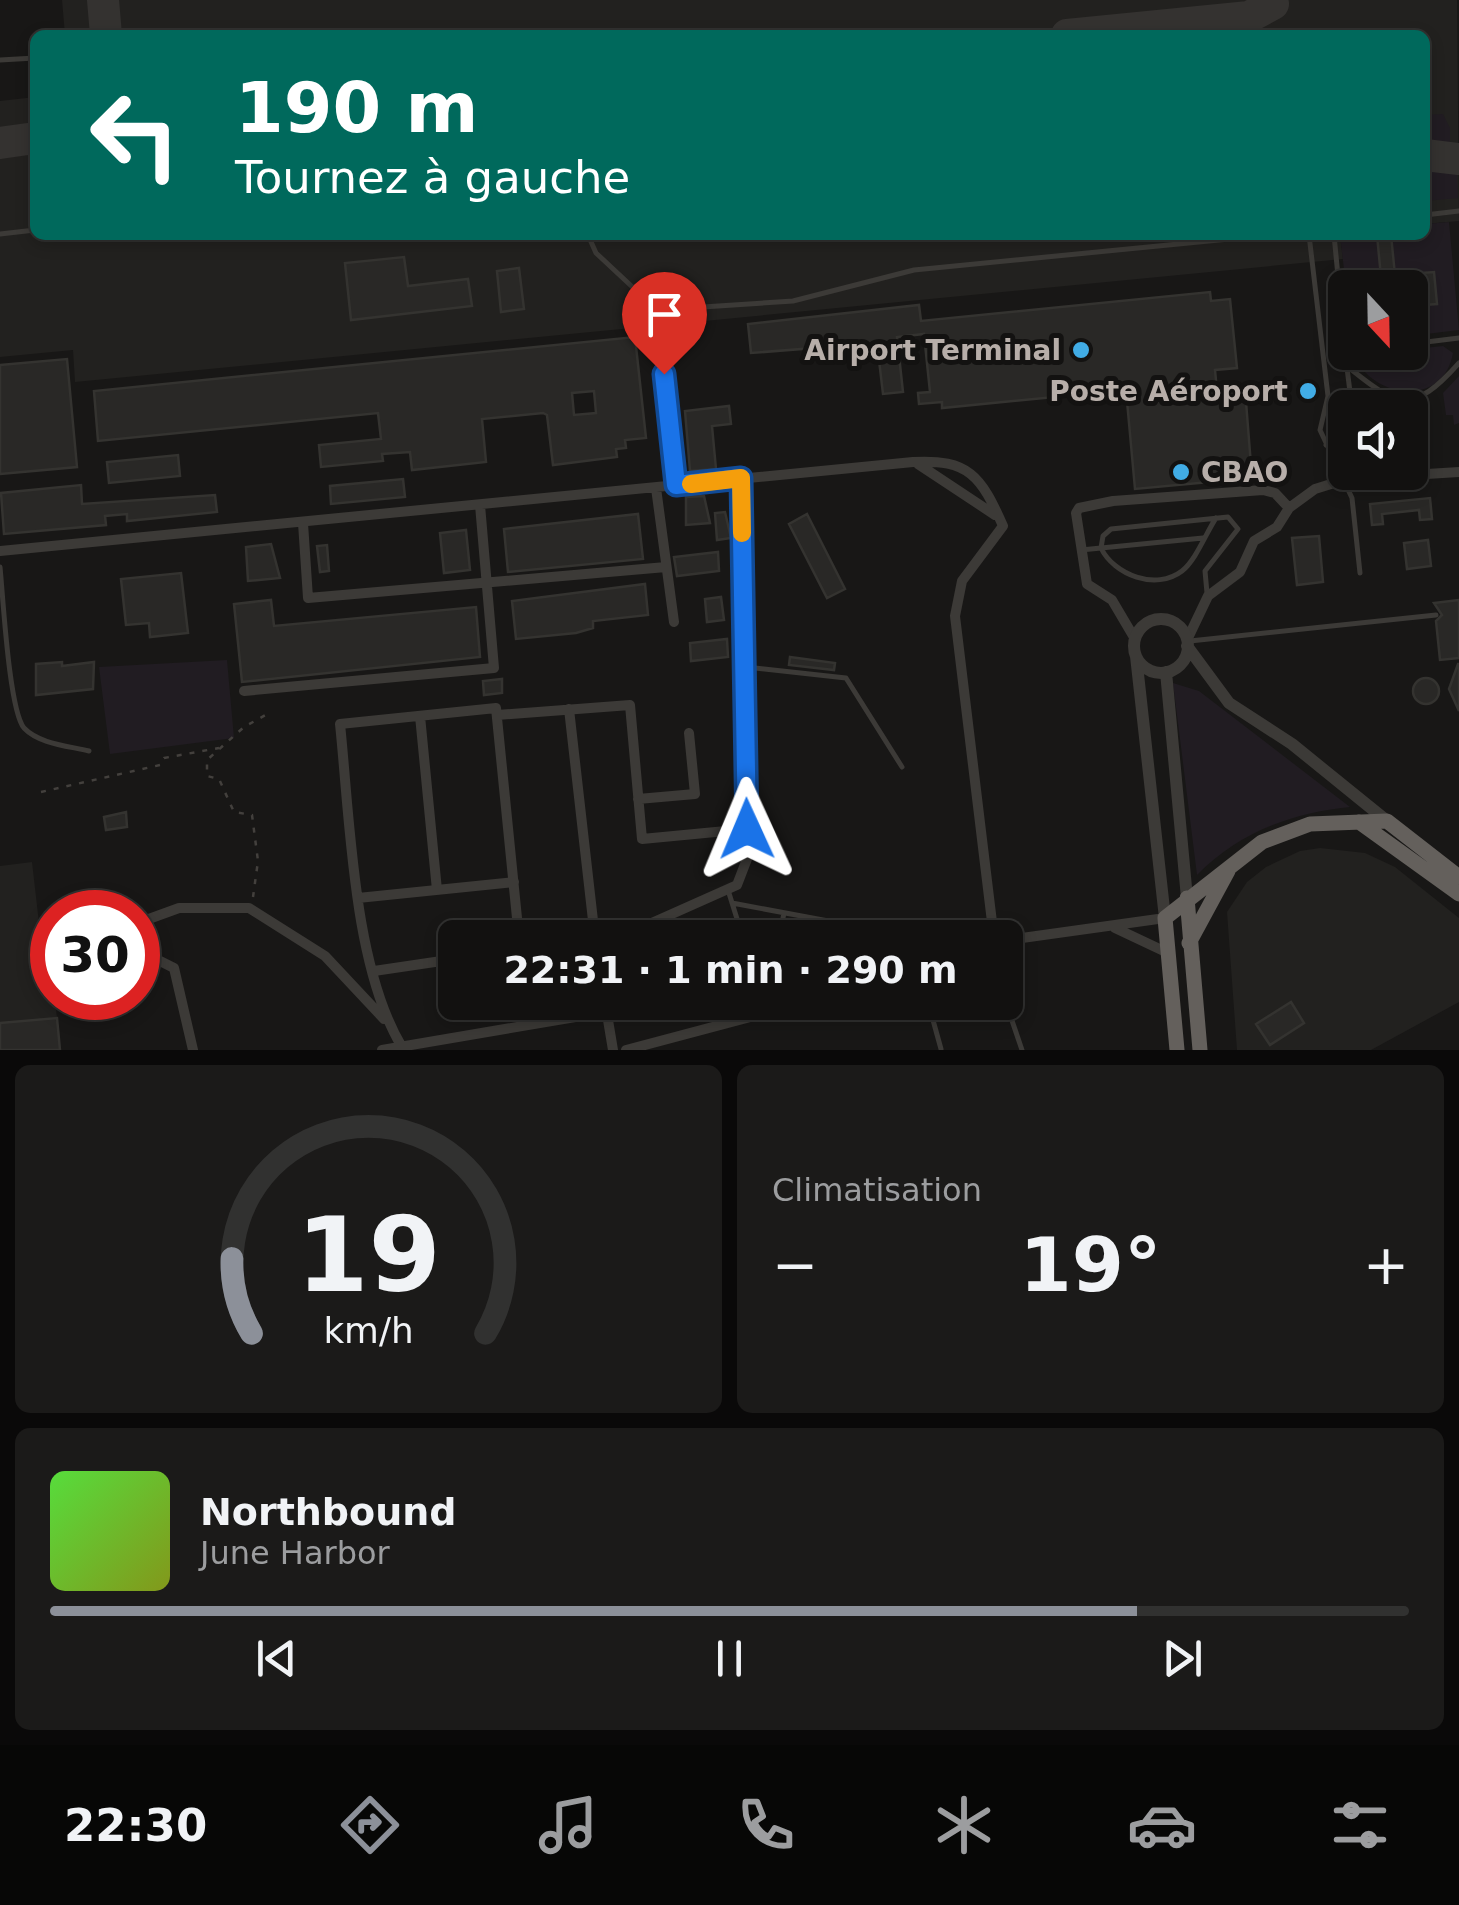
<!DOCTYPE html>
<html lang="fr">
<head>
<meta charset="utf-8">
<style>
  body { margin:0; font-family:"DejaVu Sans",sans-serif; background:#1b1a19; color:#f1f3f6; height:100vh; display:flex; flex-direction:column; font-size:38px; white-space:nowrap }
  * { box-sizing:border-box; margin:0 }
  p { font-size:32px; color:#9c9d9f }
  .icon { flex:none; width:55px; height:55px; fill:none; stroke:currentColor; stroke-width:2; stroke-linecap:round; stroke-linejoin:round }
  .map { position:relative; height:1050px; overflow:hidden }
  .details { display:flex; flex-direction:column; gap:15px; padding:15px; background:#0a0909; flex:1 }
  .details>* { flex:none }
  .banner { position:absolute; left:30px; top:30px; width:1400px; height:210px; border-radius:15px; box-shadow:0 5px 15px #0003,0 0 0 2px #313130; background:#00695c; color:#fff; overflow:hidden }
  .needle { width:65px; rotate:158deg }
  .tools { position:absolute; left:1328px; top:270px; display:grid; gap:20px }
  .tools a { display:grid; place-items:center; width:100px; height:100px; border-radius:15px; background:#121110; box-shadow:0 5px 15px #0003,0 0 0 2px #313130; font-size:50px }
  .speed { position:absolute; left:30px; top:890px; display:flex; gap:20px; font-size:50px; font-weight:700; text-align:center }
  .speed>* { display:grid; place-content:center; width:130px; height:130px; border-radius:50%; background:#121110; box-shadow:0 5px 15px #0003,0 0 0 2px #313130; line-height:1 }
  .speed .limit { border:15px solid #d22; background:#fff; color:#111 }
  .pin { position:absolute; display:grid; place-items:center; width:85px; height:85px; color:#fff; margin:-102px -42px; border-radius:50% 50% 50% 0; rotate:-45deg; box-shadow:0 0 10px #0007 }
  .pin .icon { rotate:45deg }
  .me { position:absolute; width:110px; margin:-55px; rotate:359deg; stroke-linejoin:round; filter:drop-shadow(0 0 8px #0008) }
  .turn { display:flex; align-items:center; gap:35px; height:210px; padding:0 40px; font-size:45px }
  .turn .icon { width:130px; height:130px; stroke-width:2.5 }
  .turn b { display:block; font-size:70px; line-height:85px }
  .big { font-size:75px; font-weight:700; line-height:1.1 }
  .details .widget { flex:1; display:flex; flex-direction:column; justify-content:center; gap:15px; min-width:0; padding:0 35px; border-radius:15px; background:#1b1a19 }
  .details .dial { align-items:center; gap:0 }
  .dial svg { height:260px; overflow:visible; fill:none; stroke:#313130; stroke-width:7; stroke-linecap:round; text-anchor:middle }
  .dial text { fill:#f1f3f6; stroke:none }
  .song { display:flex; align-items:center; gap:30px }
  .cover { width:120px; height:120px; border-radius:15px; background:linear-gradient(135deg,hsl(110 70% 55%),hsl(70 70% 35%)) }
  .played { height:10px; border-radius:5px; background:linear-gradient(90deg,#8c9099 80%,#313130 80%) }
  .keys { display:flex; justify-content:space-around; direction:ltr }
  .heat { display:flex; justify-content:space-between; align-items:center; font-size:55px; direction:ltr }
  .details .tiles { flex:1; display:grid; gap:15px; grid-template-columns:1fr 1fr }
  .widget:last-child { grid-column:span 2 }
  .trip { position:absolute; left:438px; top:920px; width:585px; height:100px; border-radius:15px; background:#121110; box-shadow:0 5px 15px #0003,0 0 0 2px #313130; font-weight:700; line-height:100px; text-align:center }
  .tabs { display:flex; height:160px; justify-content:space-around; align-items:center; background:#070706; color:#9c9d9f }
  .tabs .icon { width:70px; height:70px }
  .tabs .selected { color:#8c9099 }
  .tabs b { font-size:45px; color:#f1f3f6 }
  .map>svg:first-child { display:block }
</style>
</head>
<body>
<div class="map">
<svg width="1459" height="1050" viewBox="0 0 1459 1050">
  <rect width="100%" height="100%" fill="#181716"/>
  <path fill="#22211f" d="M62,0H1457L1459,221L1425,224V35H65Z
    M35,97V235H1340L1343,259L75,382L73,350L0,357V101Z
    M1320,848L1365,853L1395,867L1459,918V1002L1371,1050H1237L1227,912L1247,882L1266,867L1300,851Z
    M32,862L42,949H49L57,1018L0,1023V866Z"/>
  <path fill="#211c22" d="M1443,114L1450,128V146L1425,148V115Z
    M1425,165L1457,169L1458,198L1425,201Z
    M1449,222L1459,330L1410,336V288L1346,287L1340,235H1425V224Z
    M1443,346L1453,353C1444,404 1384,400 1359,365L1366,354Z
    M1459,376V423L1454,425L1453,415H1446L1443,393Z
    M227,660L234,738L110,754L99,667Z
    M1173,683L1199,691L1350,807C1292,813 1239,832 1197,875Z"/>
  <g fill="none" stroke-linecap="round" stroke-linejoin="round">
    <path stroke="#343230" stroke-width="32" d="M103,0L106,35
      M1067,35L1249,17L1273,4
      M0,143L35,138
      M1425,155L1459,159"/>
  </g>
  <path fill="#292826" stroke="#343330" stroke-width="2.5" fill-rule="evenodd" d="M1377,235H1391L1395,275L1434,272L1437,304L1410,306V288H1363L1362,279L1381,277Z
    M404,257L408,286L468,279L472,306L351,320L345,263Z
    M519,268L524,309L501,312L497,271Z
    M1210,292L1211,301L1230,299L1237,368L1215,370L1217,391L1245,389L1252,478L1135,489L1126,390L942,408V402L919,404L918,393L930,392L924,334L897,337L903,392L883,394L877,343L751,353L748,324L919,305L921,321Z
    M635,337L646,438L625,440L626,448L616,449L617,457L553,465L547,415L543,413L482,419L486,462L412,470L410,452L382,454L383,461L321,467L319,445L381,439L378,413L98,441L94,391ZM594,391L596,413L574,415L572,393Z
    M67,359L77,467L0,474V365Z
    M729,406L731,424L712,426L716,469L690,471L685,411Z
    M178,455L180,476L109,483L107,462Z
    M403,479L405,497L331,504L330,486Z
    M81,485L82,504L215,495L217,512L127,521V514L105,516L106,525L4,534L1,493Z
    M704,496L710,523L686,525V497Z
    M1430,498L1432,519L1420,520L1419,510L1382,514L1383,524L1372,525L1370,504Z
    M725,512L731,538L717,540L715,513Z
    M638,514L643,559L508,572L504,529Z
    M807,514L845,589L827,598L789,524Z
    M466,530L470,570L444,573L440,533Z
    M1319,536L1323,582L1297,585L1292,538Z
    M1428,540L1431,566L1407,569L1404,543Z
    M271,544L280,578L248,581L246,547Z
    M327,545L329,571L320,572L317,546Z
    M718,552L719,571L677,576L674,557Z
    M181,573L188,633L150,637L149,623L126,625L121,579Z
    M645,584L648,615L593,621V628L576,633L516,639L512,601Z
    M721,597L724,620L707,622L705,599Z
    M271,600L274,626L476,607L480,657L242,682L234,604Z
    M1459,600V658L1440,660L1436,621L1442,615L1434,603Z
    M727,639L728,657L691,661L690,643Z
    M790,657L835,663L834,670L789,665Z
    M62,662V666L94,662L93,689L36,695V664Z
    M1458,664H1459V711L1449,689Z
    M1413 691a13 13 0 1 1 26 0a13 13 0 1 1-26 0Z
    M502,679V693L484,695L483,681Z
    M126,812L127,827L106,830L104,817Z
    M1291,1002L1304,1023L1270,1045L1256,1024Z
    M57,1018L60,1050H0V1023Z"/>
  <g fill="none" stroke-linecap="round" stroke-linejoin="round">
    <path stroke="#43403d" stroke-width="2.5" stroke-dasharray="5 8" stroke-linecap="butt" d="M41,792L160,765L164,758L219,748
      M253,897L258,861L252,815L234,812L219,779L207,776V760L244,727L271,712"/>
    <path stroke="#3c3a37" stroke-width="5" d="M0,60L35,58
      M1425,215L1459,211
      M0,234L35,230
      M588,235L596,253L657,310L676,485
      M1309,235L1328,396L1320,430L1352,498L1360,573
      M1334,235L1345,348
      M657,310L793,301L914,270L1270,235
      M1410,344L1459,338
      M1345,352L1352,408
      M1347,366C1397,407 1413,415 1459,363
      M1366,408L1385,397
      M1326,445L1345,427
      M1203,538L1101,548C1114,575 1156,591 1182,571C1196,560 1206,533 1216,518
      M1081,550L1101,548L1103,536L1111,529L1228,517L1238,529L1205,571L1207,593
      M0,567C3,596 9,710 24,728C39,744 69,746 89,751
      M1190,641L1436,615
      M746,667L846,678L902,767
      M728,890L743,938
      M732,903L839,923
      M779,938L784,913
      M1005,1000L1022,1050
      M928,1002L941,1049
      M764,1006V1002"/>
    <path stroke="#3c3a37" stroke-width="10" d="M918,464L995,515
      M656,488L674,622
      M303,523L308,598L666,567
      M0,551L913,462C969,459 981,476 1003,526L962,581L955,616L992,922L1010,937L1022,938L1165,918
      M1135,639L1112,600L1087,584L1076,513L1079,508L1113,501L1263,490L1275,493L1289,508
      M1187,640L1208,596L1240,572L1254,541L1277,527L1289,508L1315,489L1347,479L1459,472
      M244,691L494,668L480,505
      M569,709L595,938
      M497,715L630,705L642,839L747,829
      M420,716L437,890
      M638,799L695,794L689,733
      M358,898L514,882
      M1115,928L1168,953
      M618,938L737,885L747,859L741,478
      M374,971L455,959
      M605,1002L613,1050
      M402,1047C353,966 350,819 340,724L496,708L519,938
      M193,1050L174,968L150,956L139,939L146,920L179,908H249L325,956L384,1019
      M382,1050L605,1012
      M626,1050L807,1002"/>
    <path stroke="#3c3a37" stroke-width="12" d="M1134 646a27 27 0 1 1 54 0a27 27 0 1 1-54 0Z
      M1187,646L1229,703L1292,744L1387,821
      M1136,656L1165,918
      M1166,672L1187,898"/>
    <path stroke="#64605c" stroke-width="15" d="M1359,822L1459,894
      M1187,898L1200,1050
      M1189,943L1228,871
      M1177,1050L1165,918L1262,842L1310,824L1387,821L1459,877"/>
  </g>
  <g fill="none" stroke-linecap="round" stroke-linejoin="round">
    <defs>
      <path id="route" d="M664,374L676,485L741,478L747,829"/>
    </defs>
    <use href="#route" stroke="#114b97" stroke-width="25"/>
    <use href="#route" stroke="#1a73e8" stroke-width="18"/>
    <path stroke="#f59e0b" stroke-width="18" d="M691,484L741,478L742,533"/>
  </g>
  <g fill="#41ace5" stroke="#131211" stroke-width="4">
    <circle cx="1081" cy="350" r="10"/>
    <circle cx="1308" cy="391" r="10"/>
    <circle cx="1181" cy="472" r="10"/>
  </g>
  <g text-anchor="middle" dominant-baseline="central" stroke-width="10" stroke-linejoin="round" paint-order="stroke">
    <g font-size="28" font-weight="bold" fill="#b7aea9" stroke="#131211" text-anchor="end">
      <text x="1061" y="350">Airport Terminal</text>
      <text x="1288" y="391">Poste Aéroport</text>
      <text x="1201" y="472" text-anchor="start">CBAO</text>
    </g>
  </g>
</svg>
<div class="tools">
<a><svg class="needle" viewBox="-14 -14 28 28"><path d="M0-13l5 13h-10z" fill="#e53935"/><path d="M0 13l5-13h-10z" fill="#9c9d9f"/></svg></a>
<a><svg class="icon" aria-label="sound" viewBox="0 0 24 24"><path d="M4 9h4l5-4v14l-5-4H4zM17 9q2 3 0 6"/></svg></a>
</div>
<div class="speed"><div class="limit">30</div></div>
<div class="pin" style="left:664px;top:374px;background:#d93025"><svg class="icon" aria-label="arrive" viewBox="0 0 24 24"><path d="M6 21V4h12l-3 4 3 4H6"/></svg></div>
<svg class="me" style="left:747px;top:829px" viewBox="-20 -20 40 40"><path d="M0-17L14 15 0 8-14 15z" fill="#1a73e8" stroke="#fff" stroke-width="4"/></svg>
<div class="trip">22:31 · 1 min · 290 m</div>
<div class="banner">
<div class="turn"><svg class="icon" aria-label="left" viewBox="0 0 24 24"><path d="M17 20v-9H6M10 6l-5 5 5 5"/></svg><div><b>190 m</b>Tournez à gauche</div></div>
</div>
</div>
<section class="details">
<div class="tiles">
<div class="widget dial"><svg viewBox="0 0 100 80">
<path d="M14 69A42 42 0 1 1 86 69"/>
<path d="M14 69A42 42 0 0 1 8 46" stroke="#8c9099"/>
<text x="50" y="56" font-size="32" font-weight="700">19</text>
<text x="50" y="72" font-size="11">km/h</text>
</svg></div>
<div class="widget"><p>Climatisation</p>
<div class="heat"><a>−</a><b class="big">19°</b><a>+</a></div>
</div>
<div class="widget">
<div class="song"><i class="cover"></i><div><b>Northbound</b><p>June Harbor</p></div></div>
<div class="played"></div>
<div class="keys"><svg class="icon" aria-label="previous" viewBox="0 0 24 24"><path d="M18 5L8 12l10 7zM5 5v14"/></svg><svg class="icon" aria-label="pause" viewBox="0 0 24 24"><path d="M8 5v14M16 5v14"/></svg><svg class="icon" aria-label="next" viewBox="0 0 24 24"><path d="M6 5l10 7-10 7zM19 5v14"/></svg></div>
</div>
</div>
</section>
<nav class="tabs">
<b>22:30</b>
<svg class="icon selected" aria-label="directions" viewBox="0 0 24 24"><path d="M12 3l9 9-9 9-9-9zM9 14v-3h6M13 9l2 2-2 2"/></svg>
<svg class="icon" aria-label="music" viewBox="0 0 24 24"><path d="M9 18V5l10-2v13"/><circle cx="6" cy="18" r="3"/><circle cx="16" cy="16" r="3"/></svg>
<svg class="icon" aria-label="phone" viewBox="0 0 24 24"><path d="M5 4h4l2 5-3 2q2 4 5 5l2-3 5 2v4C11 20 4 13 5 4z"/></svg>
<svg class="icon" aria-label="climate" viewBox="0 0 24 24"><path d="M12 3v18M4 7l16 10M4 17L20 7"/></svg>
<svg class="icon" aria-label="car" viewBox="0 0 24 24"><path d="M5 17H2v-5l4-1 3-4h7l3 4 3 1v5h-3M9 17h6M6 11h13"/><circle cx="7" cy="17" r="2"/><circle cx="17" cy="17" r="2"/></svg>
<svg class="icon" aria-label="filters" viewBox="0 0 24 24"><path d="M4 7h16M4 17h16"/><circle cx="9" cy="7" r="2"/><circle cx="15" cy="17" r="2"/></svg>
</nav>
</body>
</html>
